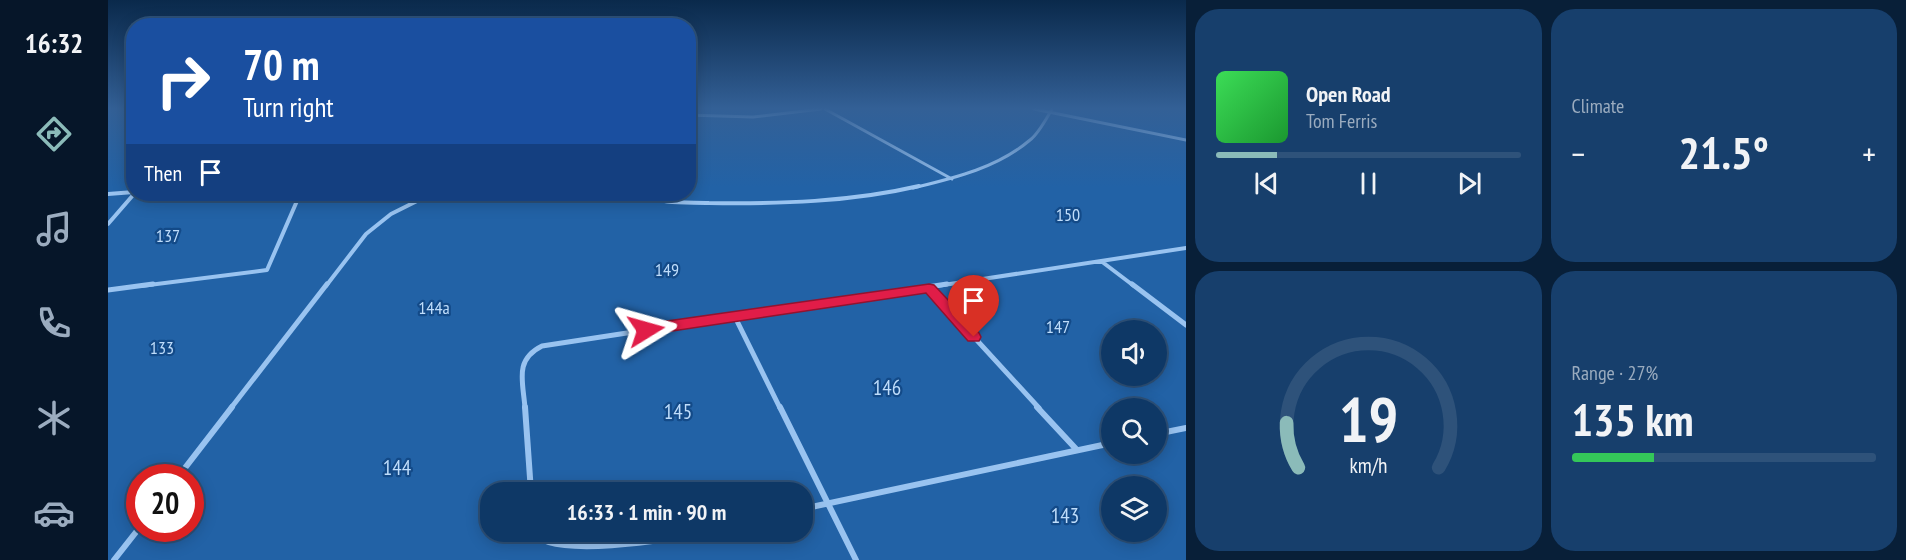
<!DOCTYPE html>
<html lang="en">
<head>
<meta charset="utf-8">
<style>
  body { margin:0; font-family:"PT Sans Narrow",sans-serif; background:#173f6c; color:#f1f3f6; height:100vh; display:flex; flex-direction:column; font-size:22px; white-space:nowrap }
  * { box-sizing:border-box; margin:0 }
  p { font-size:20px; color:#9bacbf }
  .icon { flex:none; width:33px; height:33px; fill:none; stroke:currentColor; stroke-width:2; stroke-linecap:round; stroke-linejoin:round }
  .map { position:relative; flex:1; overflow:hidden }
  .side { display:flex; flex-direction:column; gap:9px; padding:9px; background:#081f38; width:720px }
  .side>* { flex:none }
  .banner { position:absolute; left:18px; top:18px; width:570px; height:183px; border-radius:24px; box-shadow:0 3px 15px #0003,0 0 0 2px #2e527a; background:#1a4fa0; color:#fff; overflow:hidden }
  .fabs { position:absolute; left:993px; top:320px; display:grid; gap:12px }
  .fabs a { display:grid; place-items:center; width:66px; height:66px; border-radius:50%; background:#0e3866; box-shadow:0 3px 15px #0003,0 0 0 2px #2e527a; font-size:30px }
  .speed { position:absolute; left:18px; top:464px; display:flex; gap:12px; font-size:30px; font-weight:700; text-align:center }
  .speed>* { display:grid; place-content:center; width:78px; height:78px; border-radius:50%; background:#0e3866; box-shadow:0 3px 15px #0003,0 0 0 2px #2e527a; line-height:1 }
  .speed .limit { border:9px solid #d22; background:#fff; color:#111 }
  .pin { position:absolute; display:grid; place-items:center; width:51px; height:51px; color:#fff; margin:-62px -26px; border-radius:50% 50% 50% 0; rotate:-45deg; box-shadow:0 0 6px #0007 }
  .pin .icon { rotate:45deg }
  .me { position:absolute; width:66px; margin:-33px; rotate:82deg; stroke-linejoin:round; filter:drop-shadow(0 0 4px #0008) }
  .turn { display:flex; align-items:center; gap:21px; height:126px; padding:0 18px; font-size:27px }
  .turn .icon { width:78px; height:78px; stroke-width:2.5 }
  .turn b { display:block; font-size:42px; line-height:51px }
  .then { display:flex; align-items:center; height:57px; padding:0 18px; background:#0003; gap:12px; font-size:22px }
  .big { font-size:45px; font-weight:700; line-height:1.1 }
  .side .widget { flex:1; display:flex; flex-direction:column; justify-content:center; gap:9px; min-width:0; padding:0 21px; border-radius:24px; background:#173f6c }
  .side .dial { align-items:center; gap:0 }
  .dial svg { height:156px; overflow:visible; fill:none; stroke:#2e527a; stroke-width:7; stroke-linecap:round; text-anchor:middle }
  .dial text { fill:#f1f3f6; stroke:none }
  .song { display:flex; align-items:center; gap:18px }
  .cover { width:72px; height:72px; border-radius:9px; background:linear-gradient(135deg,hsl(130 70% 55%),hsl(130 70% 35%)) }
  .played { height:6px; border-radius:3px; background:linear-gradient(90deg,#8bbbb9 20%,#2e527a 20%) }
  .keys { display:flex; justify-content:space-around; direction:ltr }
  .heat { display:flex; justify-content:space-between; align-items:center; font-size:33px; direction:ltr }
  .charge { height:9px; border-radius:4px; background:linear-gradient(90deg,#34c759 27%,#2e527a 0) }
  .side .tiles { flex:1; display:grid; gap:9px; grid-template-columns:repeat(2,1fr) }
  .trip { position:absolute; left:372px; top:482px; width:333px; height:60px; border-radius:24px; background:#0e3866; box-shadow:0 3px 15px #0003,0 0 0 2px #2e527a; font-weight:700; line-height:60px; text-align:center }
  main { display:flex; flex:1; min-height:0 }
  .tabs { display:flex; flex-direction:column; width:108px; justify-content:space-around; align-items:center; background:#061629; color:#9bacbf }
  .tabs .icon { width:42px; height:42px }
  .tabs .on { color:#8bbbb9 }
  .tabs b { font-size:27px; color:#f1f3f6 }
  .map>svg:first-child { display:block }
</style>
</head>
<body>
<main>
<nav class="tabs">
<b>16:32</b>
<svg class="icon on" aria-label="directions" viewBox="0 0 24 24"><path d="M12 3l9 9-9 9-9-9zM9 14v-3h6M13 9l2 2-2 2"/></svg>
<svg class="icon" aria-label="music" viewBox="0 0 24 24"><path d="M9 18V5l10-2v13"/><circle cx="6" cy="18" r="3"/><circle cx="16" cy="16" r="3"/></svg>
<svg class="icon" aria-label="phone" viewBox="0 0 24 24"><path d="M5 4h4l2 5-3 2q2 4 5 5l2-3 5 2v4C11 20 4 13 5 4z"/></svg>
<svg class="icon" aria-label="climate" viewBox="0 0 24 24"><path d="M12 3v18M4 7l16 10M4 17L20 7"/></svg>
<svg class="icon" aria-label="car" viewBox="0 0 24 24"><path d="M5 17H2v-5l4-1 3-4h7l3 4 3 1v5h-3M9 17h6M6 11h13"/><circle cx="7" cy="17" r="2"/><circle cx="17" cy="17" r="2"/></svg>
</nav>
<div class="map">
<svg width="1078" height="560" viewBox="0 0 1078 560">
  <rect width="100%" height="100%" fill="#134a88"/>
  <path fill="#2262a6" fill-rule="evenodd" d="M0,109H25L26,194H580L581,109H1078V560H0ZM1004,330H1048V375H1004ZM1004,408H1048V453H1004ZM32,477H82V528H32ZM1004,486H1048V531H1004ZM382,492H694V531H382Z"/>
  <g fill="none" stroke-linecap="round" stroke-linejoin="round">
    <path stroke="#99c3f0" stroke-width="3" d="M717,109L844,179
      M926,109L1078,140
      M580,115L645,117L713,109
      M805,188C846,178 889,168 922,140C931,133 938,119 944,109"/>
    <path stroke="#99c3f0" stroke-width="4" d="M0,194L26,192
      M534,194C555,205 578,202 601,203C671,204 743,202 811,186
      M0,224L26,194
      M993,261L1026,286
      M33,286L159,270L192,194
      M218,286L258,234L283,214L323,194
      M829,286L1078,248"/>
    <path stroke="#99c3f0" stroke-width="5" d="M1024,284L1078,325
      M821,288L931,408
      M0,290L45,284
      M627,317L672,408
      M123,408L219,284
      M417,408C415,381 406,360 434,346L839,284"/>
    <path stroke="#99c3f0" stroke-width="6" d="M417,407L423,492
      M672,407L748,560
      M929,407L969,450
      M1048,434L1078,428
      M70,477L124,407
      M694,509L1004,443
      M425,531C436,560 565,540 601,531
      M6,560L32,527"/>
  </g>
  <linearGradient id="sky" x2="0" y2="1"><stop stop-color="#0a294b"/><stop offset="0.58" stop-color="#336096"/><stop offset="1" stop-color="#336096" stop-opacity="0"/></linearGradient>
  <rect width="1078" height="187" fill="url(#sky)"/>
  <path fill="#e11d48" stroke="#92132f" stroke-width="1.5" d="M821,284L826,285L871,333L873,337L871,341H860L818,293L538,335L531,330L538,324Z"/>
  <g text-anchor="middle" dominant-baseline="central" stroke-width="4.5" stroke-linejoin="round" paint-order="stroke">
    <g font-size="18" fill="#bfddfb" stroke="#134a88">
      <text x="960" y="214">150</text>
      <text x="60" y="235">137</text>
      <text x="559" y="269">149</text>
      <text x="326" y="307">144a</text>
      <text x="950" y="326">147</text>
      <text x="54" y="347">133</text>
    </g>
    <g font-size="21" fill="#bfddfb" stroke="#134a88">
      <text x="779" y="387">146</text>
      <text x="570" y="411">145</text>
      <text x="289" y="467">144</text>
      <text x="957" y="515">143</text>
    </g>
  </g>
</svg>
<div class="fabs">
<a><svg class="icon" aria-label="sound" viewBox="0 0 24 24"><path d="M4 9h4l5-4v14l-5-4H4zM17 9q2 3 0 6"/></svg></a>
<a><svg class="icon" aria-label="search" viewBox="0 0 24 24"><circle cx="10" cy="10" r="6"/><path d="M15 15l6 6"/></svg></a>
<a><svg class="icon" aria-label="layers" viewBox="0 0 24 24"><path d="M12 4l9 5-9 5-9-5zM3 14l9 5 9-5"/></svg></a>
</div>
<div class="speed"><div class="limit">20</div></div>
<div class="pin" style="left:866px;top:337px;background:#d93025"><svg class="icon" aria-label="arrive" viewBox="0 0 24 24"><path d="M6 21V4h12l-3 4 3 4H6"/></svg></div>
<svg class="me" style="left:538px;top:330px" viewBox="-20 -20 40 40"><path d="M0-17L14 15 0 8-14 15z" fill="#e11d48" stroke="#fff" stroke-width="4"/></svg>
<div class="trip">16:33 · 1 min · 90 m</div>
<div class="banner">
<div class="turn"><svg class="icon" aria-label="right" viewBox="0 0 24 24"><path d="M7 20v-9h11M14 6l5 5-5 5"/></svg><div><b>70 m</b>Turn right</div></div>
<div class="then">Then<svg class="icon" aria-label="arrive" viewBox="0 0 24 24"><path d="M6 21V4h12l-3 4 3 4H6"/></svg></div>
</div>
</div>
<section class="side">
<div class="tiles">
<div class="widget">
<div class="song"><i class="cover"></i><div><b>Open Road</b><p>Tom Ferris</p></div></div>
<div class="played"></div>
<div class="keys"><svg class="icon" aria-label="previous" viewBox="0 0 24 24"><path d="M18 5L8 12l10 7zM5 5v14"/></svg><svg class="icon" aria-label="pause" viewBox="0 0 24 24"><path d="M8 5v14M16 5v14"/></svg><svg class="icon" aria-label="next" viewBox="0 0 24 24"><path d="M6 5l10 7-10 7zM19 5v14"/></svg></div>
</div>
<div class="widget"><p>Climate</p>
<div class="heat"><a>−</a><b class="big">21.5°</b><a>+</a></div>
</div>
<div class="widget dial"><svg viewBox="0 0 100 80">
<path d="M14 69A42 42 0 1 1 86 69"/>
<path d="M14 69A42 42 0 0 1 8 46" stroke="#8bbbb9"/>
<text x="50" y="56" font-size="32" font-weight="700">19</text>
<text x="50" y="72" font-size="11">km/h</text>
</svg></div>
<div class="widget"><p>Range · 27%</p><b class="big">135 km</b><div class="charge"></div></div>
</div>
</section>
</main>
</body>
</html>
